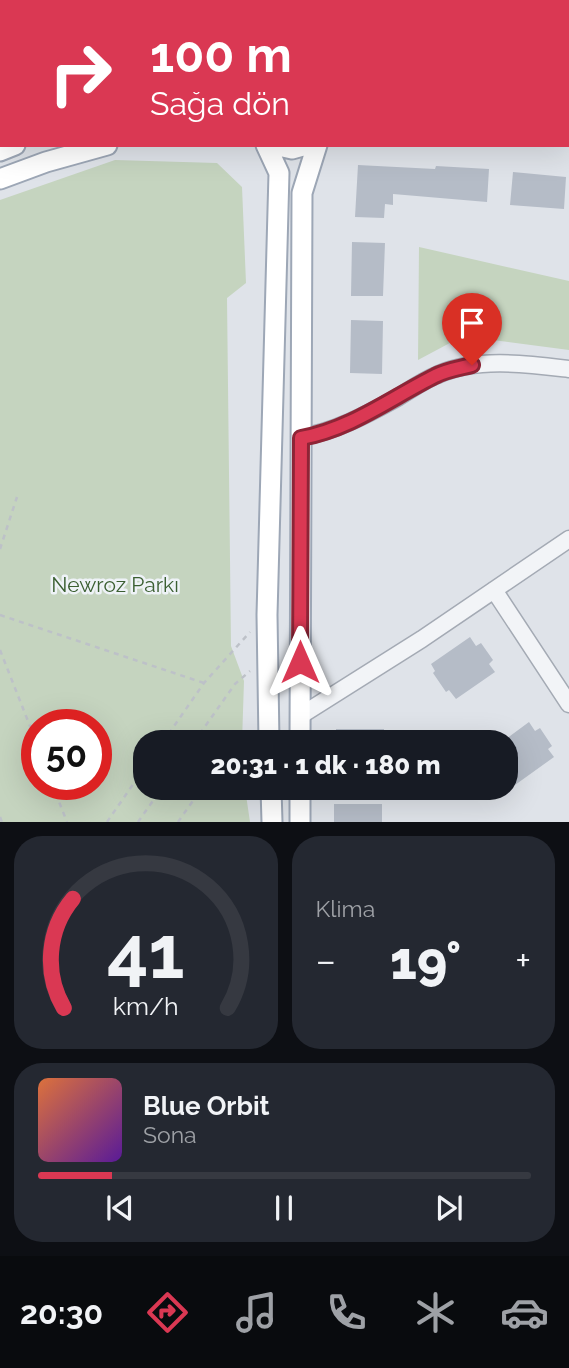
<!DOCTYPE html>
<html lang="tr">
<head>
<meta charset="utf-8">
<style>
  body { margin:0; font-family:Raleway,sans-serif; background:#242831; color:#f1f3f6; height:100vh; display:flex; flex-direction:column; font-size:26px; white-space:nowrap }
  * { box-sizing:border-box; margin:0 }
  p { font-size:23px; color:#9ea1a6 }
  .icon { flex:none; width:38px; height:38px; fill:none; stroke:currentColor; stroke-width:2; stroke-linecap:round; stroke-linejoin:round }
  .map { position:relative; height:822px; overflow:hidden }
  .side { display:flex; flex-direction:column; gap:14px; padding:14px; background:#0d0f14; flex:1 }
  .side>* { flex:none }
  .banner { position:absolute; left:0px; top:0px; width:570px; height:147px; box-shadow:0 7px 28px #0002; background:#da3853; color:#fff; overflow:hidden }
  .speed { position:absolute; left:21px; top:709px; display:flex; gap:14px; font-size:35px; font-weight:700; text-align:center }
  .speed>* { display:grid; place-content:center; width:91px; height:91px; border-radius:50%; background:#171b24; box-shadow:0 7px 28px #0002; line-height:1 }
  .speed .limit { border:10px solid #d22; background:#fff; color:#111 }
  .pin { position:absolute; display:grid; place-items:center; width:60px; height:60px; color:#fff; margin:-72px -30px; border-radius:50% 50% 50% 0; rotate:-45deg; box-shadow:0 0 7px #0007 }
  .pin .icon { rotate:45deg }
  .me { position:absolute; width:77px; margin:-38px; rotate:0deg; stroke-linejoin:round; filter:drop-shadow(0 0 5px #0008) }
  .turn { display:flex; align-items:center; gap:24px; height:147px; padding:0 35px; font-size:32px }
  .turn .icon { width:91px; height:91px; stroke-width:2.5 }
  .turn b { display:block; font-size:49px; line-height:60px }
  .big { font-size:52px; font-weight:800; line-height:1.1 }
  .side .widget { flex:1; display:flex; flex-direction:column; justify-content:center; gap:10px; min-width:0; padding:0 24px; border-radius:28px; background:#242831 }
  .side .dial { align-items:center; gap:0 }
  .dial svg { height:182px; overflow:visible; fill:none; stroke:#363941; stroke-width:7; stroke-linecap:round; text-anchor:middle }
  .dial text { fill:#f1f3f6; stroke:none }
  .song { display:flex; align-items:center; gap:21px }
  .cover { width:84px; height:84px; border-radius:10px; background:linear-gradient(135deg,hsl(20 70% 55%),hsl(270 70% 35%)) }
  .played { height:7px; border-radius:4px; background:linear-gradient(90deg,#da3853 15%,#363941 15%) }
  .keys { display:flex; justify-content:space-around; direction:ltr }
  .heat { display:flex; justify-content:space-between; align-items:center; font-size:38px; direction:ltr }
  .side .tiles { flex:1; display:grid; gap:14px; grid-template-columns:1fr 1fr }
  .widget:last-child { grid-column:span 2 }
  .trip { position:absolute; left:133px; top:730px; width:385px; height:70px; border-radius:28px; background:#171b24; box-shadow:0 7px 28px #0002; font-weight:800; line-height:70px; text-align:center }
  .dock { display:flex; height:112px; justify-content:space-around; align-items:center; background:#090b0e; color:#9ea1a6 }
  .dock .icon { width:49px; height:49px }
  .dock .current { color:#da3853 }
  .dock b { font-size:32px; color:#f1f3f6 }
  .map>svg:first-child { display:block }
</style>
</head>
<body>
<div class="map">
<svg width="569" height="822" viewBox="0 0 569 822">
  <rect width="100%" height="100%" fill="#dfe3e9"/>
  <path fill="#c5d4bf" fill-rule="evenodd" d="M324,0H569V80V2Z
    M115,160L217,163L242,187L246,283L227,298L231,646L244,681L242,742H145V788H245L250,822H0V200ZM96,724V784H37V724Z
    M419,247L569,281V350L463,336L418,360Z"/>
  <path fill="#b5bcc7" d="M358,165L435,169L436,166L489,169L487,202L393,194V205L385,204L384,218L355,217Z
    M513,172L566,177L564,209L510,205Z
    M352,242L385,243L383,296H351Z
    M351,320L383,321L382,374L350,373Z
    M470,637L476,646L481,643L493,660L489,664L495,672L456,699L449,690L446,692L433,673L435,671L431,664Z
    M529,722L535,731L540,728L552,746L548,749L554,757L515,785L506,772V739Z
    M336,729H384V742H336Z
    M334,804H382V822H334Z"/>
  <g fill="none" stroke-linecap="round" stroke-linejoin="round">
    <defs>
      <path id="minor" d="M301,437C334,432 366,415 395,399C409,391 422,381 437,375C477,357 527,364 569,369
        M494,590L569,704
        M300,716L422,639L569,539"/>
      <path id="major" d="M307,0V2
        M281,2V0
        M266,145L279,173L267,615L269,742
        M274,145L292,149L306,145
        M0,151L15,145
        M0,179L46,162L107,145
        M300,742L302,193L317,145
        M271,788L272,822
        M300,822V788"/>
    </defs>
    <use href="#minor" stroke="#a4aab4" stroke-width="19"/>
    <use href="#major" stroke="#9da7b6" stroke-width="23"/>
    <path stroke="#bdc1c8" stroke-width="2.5" stroke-dasharray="5 5" stroke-linecap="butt" d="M0,549L17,497
      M0,615L204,683
      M0,650L37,744
      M163,742L204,683L250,632
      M194,742L235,684L250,671
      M52,784L67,822
      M0,817L2,822
      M107,822L145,767
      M138,822L162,788
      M178,822L202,788"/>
    <use href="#minor" stroke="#f2f4f7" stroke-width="16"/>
    <use href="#major" stroke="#fff" stroke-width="19"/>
  </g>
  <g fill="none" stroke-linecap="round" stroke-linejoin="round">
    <defs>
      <path id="route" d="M300,662L301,438C351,429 391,398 435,376C446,370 460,368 472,365"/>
    </defs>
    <use href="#route" stroke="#8e2436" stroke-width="18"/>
    <use href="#route" stroke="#da3853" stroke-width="12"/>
  </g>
  <g text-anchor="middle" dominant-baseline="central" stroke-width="5" stroke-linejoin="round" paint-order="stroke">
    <g font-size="21" fill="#3b5f32" stroke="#eef2f7">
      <text x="115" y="584">Newroz Parkı</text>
    </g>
  </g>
</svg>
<div class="speed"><div class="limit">50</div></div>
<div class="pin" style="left:472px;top:365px;background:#d93025"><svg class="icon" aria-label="arrive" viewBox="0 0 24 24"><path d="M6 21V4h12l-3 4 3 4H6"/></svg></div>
<svg class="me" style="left:300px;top:662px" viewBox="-20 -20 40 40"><path d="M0-17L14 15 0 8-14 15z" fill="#da3853" stroke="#fff" stroke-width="4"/></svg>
<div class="trip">20:31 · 1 dk · 180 m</div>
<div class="banner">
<div class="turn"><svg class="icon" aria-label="right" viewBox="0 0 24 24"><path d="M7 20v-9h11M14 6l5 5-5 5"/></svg><div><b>100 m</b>Sağa dön</div></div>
</div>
</div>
<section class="side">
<div class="tiles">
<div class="widget dial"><svg viewBox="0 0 100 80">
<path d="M14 69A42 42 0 1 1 86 69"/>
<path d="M14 69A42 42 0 0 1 18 21" stroke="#da3853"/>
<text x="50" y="56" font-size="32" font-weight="700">41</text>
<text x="50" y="72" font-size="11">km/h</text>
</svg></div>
<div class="widget"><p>Klima</p>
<div class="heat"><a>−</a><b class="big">19°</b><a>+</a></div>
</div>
<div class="widget">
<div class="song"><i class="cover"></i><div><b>Blue Orbit</b><p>Sona</p></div></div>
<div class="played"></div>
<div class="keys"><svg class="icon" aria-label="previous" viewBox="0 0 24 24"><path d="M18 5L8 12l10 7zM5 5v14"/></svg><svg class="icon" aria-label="pause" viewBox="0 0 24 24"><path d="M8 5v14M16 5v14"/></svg><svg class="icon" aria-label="next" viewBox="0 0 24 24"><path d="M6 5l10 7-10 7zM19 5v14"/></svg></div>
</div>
</div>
</section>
<nav class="dock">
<b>20:30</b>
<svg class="icon current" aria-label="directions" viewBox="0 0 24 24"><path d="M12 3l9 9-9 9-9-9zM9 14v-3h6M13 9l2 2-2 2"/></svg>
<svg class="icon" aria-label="music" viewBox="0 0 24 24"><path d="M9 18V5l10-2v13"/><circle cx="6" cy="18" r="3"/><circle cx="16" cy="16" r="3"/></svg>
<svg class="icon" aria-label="phone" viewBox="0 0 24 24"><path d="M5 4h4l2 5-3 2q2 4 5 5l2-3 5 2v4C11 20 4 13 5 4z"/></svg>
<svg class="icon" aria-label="climate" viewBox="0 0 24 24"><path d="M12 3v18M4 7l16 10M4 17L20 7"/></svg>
<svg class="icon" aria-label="car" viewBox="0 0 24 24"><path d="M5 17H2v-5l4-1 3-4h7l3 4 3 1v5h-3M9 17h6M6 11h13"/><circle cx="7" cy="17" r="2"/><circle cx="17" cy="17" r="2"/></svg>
</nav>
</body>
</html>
